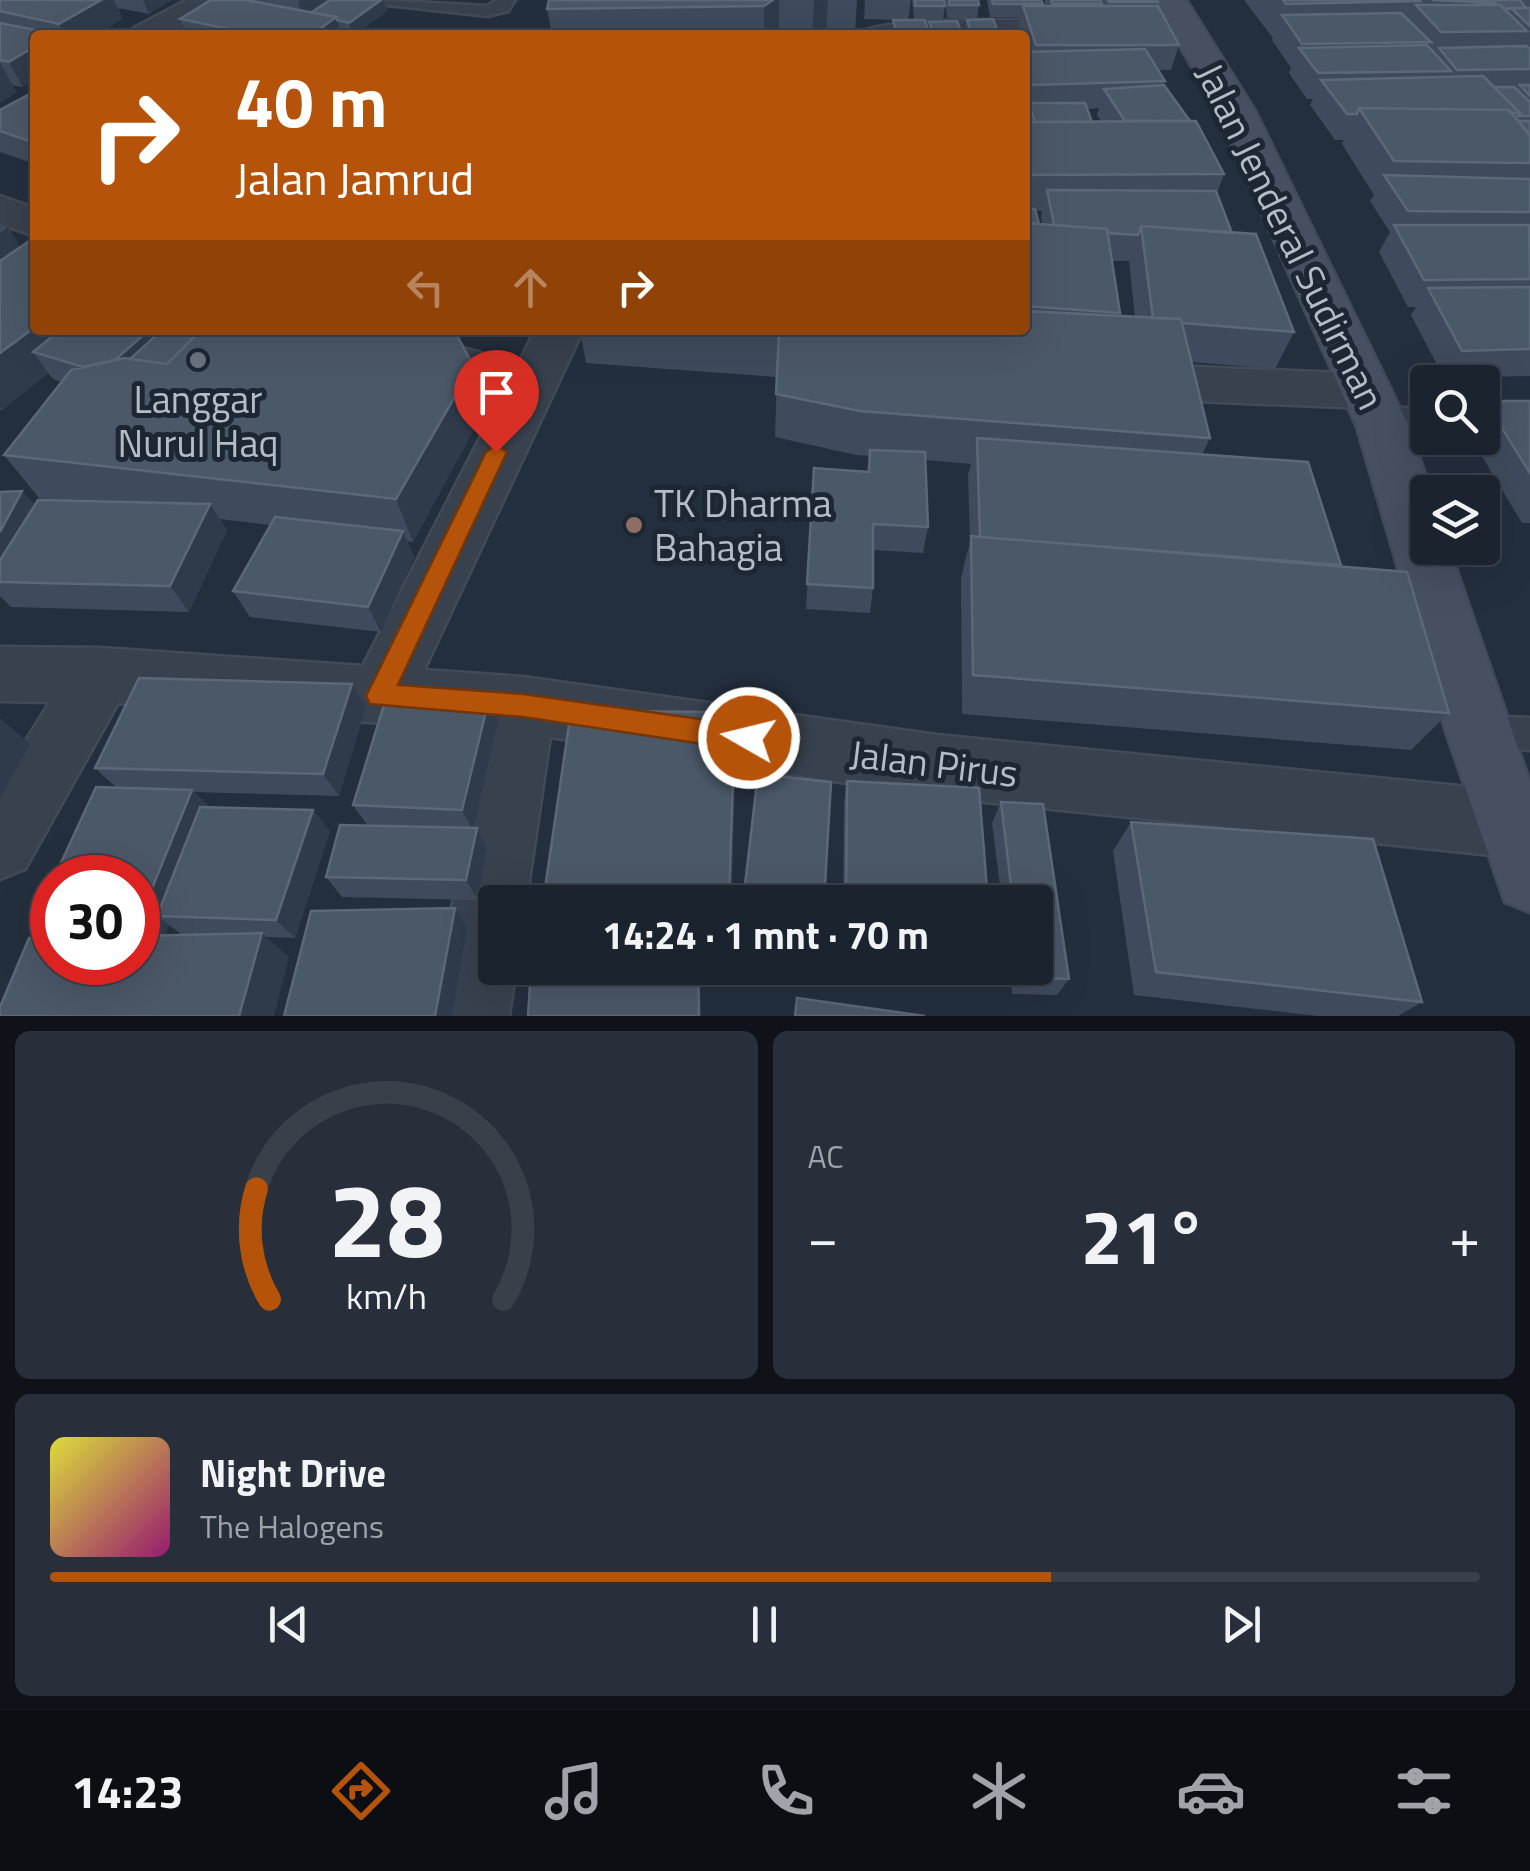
<!DOCTYPE html>
<html lang="id">
<head>
<meta charset="utf-8">
<style>
  body { margin:0; font-family:"Titillium Web",sans-serif; background:#282f3a; color:#f1f3f6; height:100vh; display:flex; flex-direction:column; font-size:38px; white-space:nowrap }
  * { box-sizing:border-box; margin:0 }
  p { font-size:32px; color:#a0a4aa }
  .icon { flex:none; width:55px; height:55px; fill:none; stroke:currentColor; stroke-width:2; stroke-linecap:round; stroke-linejoin:round }
  .map { position:relative; height:1016px; overflow:hidden }
  .sheet { display:flex; flex-direction:column; gap:15px; padding:15px; background:#0f1319; flex:1 }
  .sheet>* { flex:none }
  .hud { position:absolute; left:30px; top:30px; width:1000px; height:305px; border-radius:10px; box-shadow:0 10px 40px #0002,0 0 0 2px #39404a; background:#b45309; color:#fff; overflow:hidden }
  .buttons { position:absolute; left:1410px; top:365px; display:grid; gap:20px }
  .buttons a { display:grid; place-items:center; width:90px; height:90px; border-radius:10px; background:#1b232e; box-shadow:0 10px 40px #0002,0 0 0 2px #39404a; font-size:50px }
  .speed { position:absolute; left:30px; top:855px; display:flex; gap:20px; font-size:50px; font-weight:700; text-align:center }
  .speed>* { display:grid; place-content:center; width:130px; height:130px; border-radius:50%; background:#1b232e; box-shadow:0 10px 40px #0002,0 0 0 2px #39404a; line-height:1 }
  .speed .limit { border:15px solid #d22; background:#fff; color:#111 }
  .pin { position:absolute; display:grid; place-items:center; width:85px; height:85px; color:#fff; margin:-102px -42px; border-radius:50% 50% 50% 0; rotate:-45deg; box-shadow:0 0 10px #0007 }
  .pin .icon { rotate:45deg }
  .me { position:absolute; width:110px; margin:-55px; rotate:278deg; stroke-linejoin:round; filter:drop-shadow(0 0 8px #0008) }
  .turn { display:flex; align-items:center; gap:35px; height:210px; padding:0 40px; font-size:45px }
  .turn .icon { width:130px; height:130px; stroke-width:2.5 }
  .turn b { display:block; font-size:70px; line-height:85px }
  .lanes { display:flex; align-items:center; height:95px; padding:0 40px; background:#0003; justify-content:center; gap:50px; direction:ltr }
  .lanes .off { opacity:.35 }
  .big { font-size:75px; font-weight:700; line-height:1.1 }
  .sheet .tile { flex:1; display:flex; flex-direction:column; justify-content:center; gap:15px; min-width:0; padding:0 35px; border-radius:15px; background:#282f3a }
  .sheet .dial { align-items:center; gap:0 }
  .dial svg { height:260px; overflow:visible; fill:none; stroke:#39404a; stroke-width:7; stroke-linecap:round; text-anchor:middle }
  .dial text { fill:#f1f3f6; stroke:none }
  .song { display:flex; align-items:center; gap:30px }
  .cover { width:120px; height:120px; border-radius:15px; background:linear-gradient(135deg,hsl(60 70% 55%),hsl(320 70% 35%)) }
  .played { height:10px; border-radius:5px; background:linear-gradient(90deg,#b45309 70%,#39404a 70%) }
  .keys { display:flex; justify-content:space-around; direction:ltr }
  .heat { display:flex; justify-content:space-between; align-items:center; font-size:55px; direction:ltr }
  .sheet .tiles { flex:1; display:grid; gap:15px; grid-template-columns:1fr 1fr }
  .tile:last-child { grid-column:span 2 }
  .trip { position:absolute; left:478px; top:885px; width:575px; height:100px; border-radius:10px; background:#1b232e; box-shadow:0 10px 40px #0002,0 0 0 2px #39404a; font-weight:700; line-height:100px; text-align:center }
  .dock { display:flex; height:160px; justify-content:space-around; align-items:center; background:#0b0e12; color:#a0a4aa }
  .dock .icon { width:70px; height:70px }
  .dock .current { color:#b45309 }
  .dock b { font-size:45px; color:#f1f3f6 }
  .map>svg:first-child { display:block }
</style>
</head>
<body>
<div class="map">
<svg width="1530" height="1016" viewBox="0 0 1530 1016">
  <rect width="100%" height="100%" fill="#242f3e"/>
  <g fill="none" stroke-linecap="round" stroke-linejoin="round">
    <defs>
      <path id="lane" d="M378,0L487,6L497,0H515L508,11L488,16L387,5Z
        M1058,20L1064,22V30L855,35C878,16 1021,21 1058,20Z
        M1478,716L1530,718V750L1478,748L1465,743L1460,732L1465,721Z"/>
      <path id="street" d="M187,0H228L223,7L171,35H129L134,28Z
        M0,196L35,208V236L0,224Z
        M313,330H395L519,363L535,330H583L424,670L523,677L937,735L1510,791L1530,799V849L1510,857L937,797L550,737L526,902H495V968H516L509,1016H431L486,731L118,703L25,869L0,879V782L50,702L0,701V647L101,648L363,666L503,393L320,341Z
        M1196,367L1366,374L1384,379L1391,391L1384,403L1366,408L1196,401L1178,396L1171,384L1178,372Z
        M1428,407V438H1446C1420,446 1391,448 1365,440L1357,427L1365,414L1383,409Z"/>
      <path id="secondary" d="M1154,0H1186L1255,111L1409,427L1431,492H1428V548H1449L1530,783V912L1505,902L1446,732L1357,427L1217,111Z"/>
    </defs>
    <use href="#lane" stroke="#414a57" stroke-width="5"/>
    <use href="#street" stroke="#414a57" stroke-width="5"/>
    <use href="#secondary" stroke="#414a57" stroke-width="5"/>
    <use href="#lane" fill="#38414e" fill-rule="evenodd"/>
    <use href="#street" fill="#38414e" fill-rule="evenodd"/>
    <use href="#secondary" fill="#465061" fill-rule="evenodd"/>
  </g>
  <path fill="#3f4b5c" fill-rule="evenodd" d="M0,0H171L149,14L118,8L122,19L96,35H35L23,87L12,85L17,92L0,103Z
    M211,0H384L387,11L354,35L341,33L342,35H187L180,19Z
    M549,0H857L855,33H826L823,35H552L547,9Z
    M865,0H911L908,20L928,31L929,22L962,35H893V20H903L864,19Z
    M912,0H944L945,6L943,19H914Z
    M945,0H978L979,5L977,18H947Z
    M987,0H1041L1042,6H1045V0H1157V6L1179,45L1171,70H1158L1165,81L1163,85L1224,174L1217,193L1232,233L1294,332L1275,369L1192,362L1210,438L1202,455L1341,565L1339,567L1449,713L1411,750L962,714L961,578L970,541L968,475L971,464L925,460L928,527L923,553L873,550V588L870,613L806,609L814,468L867,471L869,456L856,455L775,437L777,377L586,363L580,330H1025V122H1027L1026,117L1027,110L1025,107V35H1019L1018,31L1020,17H990ZM1099,108L1097,115L1101,121L1092,122L1087,109ZM1036,211H1042L1041,216L1042,224H1039ZM1112,261H1129L1135,317L1119,316L1120,313Z
    M1244,0H1530V376L1444,378L1411,315L1416,307H1408L1379,252L1390,232L1370,201L1374,195L1342,144L1344,140H1335L1310,105L1313,99H1307L1289,73L1291,68L1272,40L1273,38Z
    M967,20L999,35H965Z
    M35,91V164L0,152V110Z
    M0,226L8,227L20,247L35,330L473,365L485,409L413,542L407,541L414,557L381,632L250,617L233,591L270,525L220,519L227,530L189,612L11,607L0,596V492L22,491L35,506L64,501L39,498L4,455L61,382L53,379L48,373L2,410H0Z
    M1485,401H1530V523H1522L1471,438H1482V404Z
    M489,699L498,722L474,828H477L487,848L478,900L342,897L326,877L368,826L353,805Z
    M366,707L339,796L194,792L209,807L330,831L295,938L266,937L289,957L138,962V878L117,788L95,768ZM169,925L181,934L165,935Z
    M847,781L988,902H843L844,803Z
    M1001,802L1069,979L1057,995L1012,994L1009,968H1035V902H1002L992,823Z
    M1131,822L1422,1002L1398,1016H1318L1134,995L1113,851Z
    M52,881V930L35,919Z
    M738,968H819L818,979L738,970Z"/>
  <path fill="#2f3b4b" d="M101,0H114L122,19L96,35H65L59,24Z
    M143,0H171L149,14Z
    M300,0H338L307,26L298,2Z
    M381,0H384L387,11L353,35L349,23Z
    M773,0H779V35H764V6Z
    M814,0H828L826,33L823,35H812Z
    M336,17L342,35H312Z
    M35,46V80L23,87L9,62Z
    M0,63L17,92L0,103Z
    M8,227L25,254L0,274V233Z
    M35,327V330H103L33,352L48,373L2,410L0,408V353Z
    M149,330H194L101,372Z
    M473,365L485,409L413,542L396,499Z
    M22,491L44,517L0,582V532Z
    M210,504L227,530L189,612L170,586Z
    M403,531L414,557L381,632L368,607Z
    M352,684L366,707L339,796L323,774Z
    M489,699L498,722L473,831L462,810Z
    M735,712L736,744L732,902H729Z
    M0,718L30,744L0,798Z
    M192,790L213,812L157,916L169,925L163,941L138,923Z
    M313,810L330,831L295,938L276,920Z
    M477,828L487,848L478,900L466,880Z
    M455,908L467,927L452,1016H435Z
    M262,933L289,957L274,1016H239Z
    M698,968H700L701,1016H699Z"/>
  <path fill="#4b5868" stroke="#5c6777" stroke-width="2.5" d="M0,0H101L59,24L0,11Z
    M211,0H246L336,17L312,35H259L180,19Z
    M330,0H381L349,23L337,20L336,17L312,12Z
    M549,0H773L764,6L547,9Z
    M915,0H944L945,6H915Z
    M949,0H978L979,5H949Z
    M992,0H1041L1043,4H993Z
    M1051,0H1100L1102,4H1052Z
    M1108,0H1157L1158,2H1109Z
    M1283,0H1419L1420,1L1286,4Z
    M1432,0H1492L1495,3Z
    M1492,0H1520L1526,8L1505,9L1500,5H1494L1495,3Z
    M1416,5H1500L1527,31L1441,32Z
    M1023,6H1158L1179,45H1036Z
    M1511,8H1530V26Z
    M1401,13L1431,42L1302,44L1282,15Z
    M993,19L999,35H972L967,20Z
    M893,20H925L929,35H897Z
    M957,21L962,35H934L929,22Z
    M0,23L55,34L35,35V46L9,62L0,60Z
    M886,29L888,35H869Z
    M156,30L182,35H147Z
    M1427,45L1451,71L1318,73L1299,48Z
    M1526,46L1530,49V69L1457,70L1439,48Z
    M1145,49L1165,81L1032,85L1025,69V52Z
    M1483,76L1520,113H1511L1509,110L1359,108L1357,114H1347L1321,80Z
    M1164,85L1190,121H1125L1104,89Z
    M1520,85H1530V96Z
    M1494,87H1514L1530,102V116H1518L1520,113Z
    M35,91V143L0,131V110Z
    M1028,103H1085L1092,122H1035Z
    M1359,108L1509,110L1530,135V163L1394,161Z
    M1196,121L1224,174L1025,175V122Z
    M1518,121H1530V135H1529Z
    M1384,175L1530,179V212L1408,211Z
    M1047,190L1216,191L1232,233L1141,226L1138,235L1107,233V229L1054,225Z
    M1025,209H1035L1039,224L1025,223Z
    M1025,223L1107,229L1120,313L1025,306Z
    M1394,225H1529L1530,279L1424,280Z
    M1141,226L1256,234L1294,332L1182,323L1181,319L1153,318Z
    M35,237V327L0,353V261Z
    M1530,287V349L1462,351L1428,288Z
    M1025,311L1181,319L1210,438L860,411L776,394L779,333L740,330H1025Z
    M60,330H149L115,360L83,367L33,352Z
    M162,330H201L167,364L130,359Z
    M201,330H454L473,365L396,499L4,455L71,370L125,358L167,364Z
    M1485,401H1530V473Z
    M977,438L1308,462L1341,565L980,537Z
    M870,450L925,452L928,527L873,524V588L807,584L814,468L869,472Z
    M22,491L0,532V492Z
    M38,500L210,504L170,586L0,582V560Z
    M275,517L403,531L368,607L233,591Z
    M971,536L1407,572L1449,713L973,675Z
    M139,678L352,684L323,774L95,768Z
    M387,695L489,699L462,810L353,805Z
    M571,711L735,712L729,902H543Z
    M758,774L831,782L824,902H743Z
    M847,781L979,788L988,902H846Z
    M96,787L192,790L138,923V878H54Z
    M1001,802L1043,804L1069,979L1023,977L1021,968H1035V902H1013Z
    M200,807L313,810L276,920L157,916Z
    M1131,822L1373,839L1422,1002L1156,972Z
    M340,825L477,828L466,880L326,877Z
    M52,881V919H35Z
    M455,908L435,1016H284L311,911Z
    M262,933L239,1016H0V1007L29,938L52,937V962H138V936Z
    M531,968H698L699,1016H528Z
    M797,998L925,1016H795Z"/>
  <path fill="#b45309" stroke="#753606" stroke-width="2.5" d="M496,445L507,452L398,685L523,694L749,726L759,730L762,738L759,747L749,751L523,717L370,704L366,696L370,688L486,452Z"/>
  <circle fill="#6b7280" stroke="#1d2633" stroke-width="4" cx="198" cy="360" r="10"/>
  <circle fill="#8d6e63" stroke="#1d2633" stroke-width="4" cx="634" cy="525" r="10"/>
  <g text-anchor="middle" dominant-baseline="central" stroke-width="10" stroke-linejoin="round" paint-order="stroke">
    <g font-size="38" fill="#b4bcc9" stroke="#1d2633">
      <text transform="translate(1291 236) rotate(64)">Jalan Jenderal Sudirman</text>
      <text transform="translate(934 763) rotate(7)">Jalan Pirus</text>
    </g>
    <g font-size="38" fill="#b4bcc9" stroke="#1d2633">
      <text x="198" y="399">Langgar<tspan x="198" dy="44">Nurul Haq</tspan></text>
      <text x="654" y="503" text-anchor="start">TK Dharma<tspan x="654" dy="44">Bahagia</tspan></text>
    </g>
  </g>
</svg>
<div class="buttons">
<a><svg class="icon" aria-label="search" viewBox="0 0 24 24"><circle cx="10" cy="10" r="6"/><path d="M15 15l6 6"/></svg></a>
<a><svg class="icon" aria-label="layers" viewBox="0 0 24 24"><path d="M12 4l9 5-9 5-9-5zM3 14l9 5 9-5"/></svg></a>
</div>
<div class="speed"><div class="limit">30</div></div>
<div class="pin" style="left:496px;top:452px;background:#d93025"><svg class="icon" aria-label="arrive" viewBox="0 0 24 24"><path d="M6 21V4h12l-3 4 3 4H6"/></svg></div>
<svg class="me" style="left:749px;top:738px" viewBox="-20 -20 40 40"><circle r="17" fill="#b45309" stroke="#fff" stroke-width="3"/><path d="M0-11L8 9 0 5-8 9z" fill="#fff"/></svg>
<div class="trip">14:24 · 1 mnt · 70 m</div>
<div class="hud">
<div class="turn"><svg class="icon" aria-label="right" viewBox="0 0 24 24"><path d="M7 20v-9h11M14 6l5 5-5 5"/></svg><div><b>40 m</b>Jalan Jamrud</div></div>
<div class="lanes"><svg class="icon off" aria-label="left" viewBox="0 0 24 24"><path d="M17 20v-9H6M10 6l-5 5 5 5"/></svg><svg class="icon off" aria-label="ahead" viewBox="0 0 24 24"><path d="M12 20V5M6 11l6-6 6 6"/></svg><svg class="icon" aria-label="right" viewBox="0 0 24 24"><path d="M7 20v-9h11M14 6l5 5-5 5"/></svg></div>
</div>
</div>
<section class="sheet">
<div class="tiles">
<div class="tile dial"><svg viewBox="0 0 100 80">
<path d="M14 69A42 42 0 1 1 86 69"/>
<path d="M14 69A42 42 0 0 1 10 35" stroke="#b45309"/>
<text x="50" y="56" font-size="32" font-weight="700">28</text>
<text x="50" y="72" font-size="11">km/h</text>
</svg></div>
<div class="tile"><p>AC</p>
<div class="heat"><a>−</a><b class="big">21°</b><a>+</a></div>
</div>
<div class="tile">
<div class="song"><i class="cover"></i><div><b>Night Drive</b><p>The Halogens</p></div></div>
<div class="played"></div>
<div class="keys"><svg class="icon" aria-label="previous" viewBox="0 0 24 24"><path d="M18 5L8 12l10 7zM5 5v14"/></svg><svg class="icon" aria-label="pause" viewBox="0 0 24 24"><path d="M8 5v14M16 5v14"/></svg><svg class="icon" aria-label="next" viewBox="0 0 24 24"><path d="M6 5l10 7-10 7zM19 5v14"/></svg></div>
</div>
</div>
</section>
<nav class="dock">
<b>14:23</b>
<svg class="icon current" aria-label="directions" viewBox="0 0 24 24"><path d="M12 3l9 9-9 9-9-9zM9 14v-3h6M13 9l2 2-2 2"/></svg>
<svg class="icon" aria-label="music" viewBox="0 0 24 24"><path d="M9 18V5l10-2v13"/><circle cx="6" cy="18" r="3"/><circle cx="16" cy="16" r="3"/></svg>
<svg class="icon" aria-label="phone" viewBox="0 0 24 24"><path d="M5 4h4l2 5-3 2q2 4 5 5l2-3 5 2v4C11 20 4 13 5 4z"/></svg>
<svg class="icon" aria-label="climate" viewBox="0 0 24 24"><path d="M12 3v18M4 7l16 10M4 17L20 7"/></svg>
<svg class="icon" aria-label="car" viewBox="0 0 24 24"><path d="M5 17H2v-5l4-1 3-4h7l3 4 3 1v5h-3M9 17h6M6 11h13"/><circle cx="7" cy="17" r="2"/><circle cx="17" cy="17" r="2"/></svg>
<svg class="icon" aria-label="filters" viewBox="0 0 24 24"><path d="M4 7h16M4 17h16"/><circle cx="9" cy="7" r="2"/><circle cx="15" cy="17" r="2"/></svg>
</nav>
</body>
</html>
